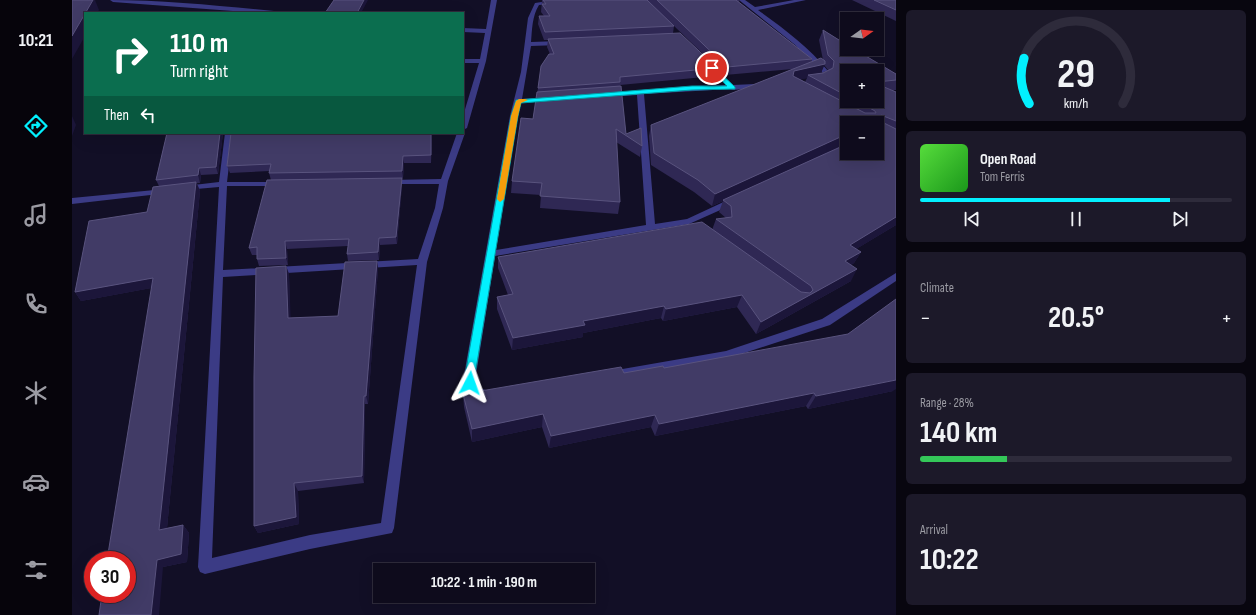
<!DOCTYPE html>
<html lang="en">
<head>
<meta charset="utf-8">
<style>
  body { margin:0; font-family:"Sofia Sans Condensed",sans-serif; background:#1c1929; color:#f1f3f6; height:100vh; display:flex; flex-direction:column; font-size:15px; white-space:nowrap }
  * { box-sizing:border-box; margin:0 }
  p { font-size:13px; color:#9b9ba3 }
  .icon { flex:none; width:22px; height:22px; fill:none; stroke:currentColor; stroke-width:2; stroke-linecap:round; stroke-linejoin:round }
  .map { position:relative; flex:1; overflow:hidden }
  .panel { display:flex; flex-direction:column; gap:10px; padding:10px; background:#08060f; width:360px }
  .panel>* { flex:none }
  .guide { position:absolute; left:12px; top:12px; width:380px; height:122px; border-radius:0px; box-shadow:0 4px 16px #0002,0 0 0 1px #2e2b3b; background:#0b6e4f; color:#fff; overflow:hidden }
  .needle { width:26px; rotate:76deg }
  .controls { position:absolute; left:768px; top:12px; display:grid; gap:8px }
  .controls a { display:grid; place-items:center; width:44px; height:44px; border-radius:0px; background:#0e0b1c; box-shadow:0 4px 16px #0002,0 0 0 1px #2e2b3b; font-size:20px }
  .speed { position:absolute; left:12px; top:551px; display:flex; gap:8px; font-size:20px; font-weight:700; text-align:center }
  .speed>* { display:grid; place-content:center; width:52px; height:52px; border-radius:50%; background:#0e0b1c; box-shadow:0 4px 16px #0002,0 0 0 1px #2e2b3b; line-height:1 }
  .speed .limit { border:6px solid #d22; background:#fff; color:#111 }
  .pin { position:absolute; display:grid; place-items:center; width:34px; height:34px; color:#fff; margin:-17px; border:2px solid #fff; border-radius:50%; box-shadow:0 1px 4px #0007 }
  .me { position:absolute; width:44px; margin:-22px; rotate:4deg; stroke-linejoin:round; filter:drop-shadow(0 0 3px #0008) }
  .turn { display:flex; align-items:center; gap:14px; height:84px; padding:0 20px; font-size:18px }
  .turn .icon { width:52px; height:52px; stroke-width:2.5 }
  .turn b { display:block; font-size:28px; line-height:34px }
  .then { display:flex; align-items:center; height:38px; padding:0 20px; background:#0003; gap:8px; font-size:15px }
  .big { font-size:30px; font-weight:700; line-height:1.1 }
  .panel .tile { flex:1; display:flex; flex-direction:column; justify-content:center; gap:6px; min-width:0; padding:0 14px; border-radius:6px; background:#1c1929 }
  .panel .dial { align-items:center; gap:0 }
  .dial svg { height:104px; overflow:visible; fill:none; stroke:#2e2b3b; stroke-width:7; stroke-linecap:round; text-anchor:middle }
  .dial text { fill:#f1f3f6; stroke:none }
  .song { display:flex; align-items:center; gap:12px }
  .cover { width:48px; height:48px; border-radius:6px; background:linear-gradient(135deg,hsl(110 70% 55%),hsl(120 70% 35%)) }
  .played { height:4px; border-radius:2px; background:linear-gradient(90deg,#02f0fe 80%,#2e2b3b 80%) }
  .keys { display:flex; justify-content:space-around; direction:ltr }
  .heat { display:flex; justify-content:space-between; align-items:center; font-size:22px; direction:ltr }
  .charge { height:6px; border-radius:3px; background:linear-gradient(90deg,#34c759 28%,#2e2b3b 0) }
  .trip { position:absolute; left:301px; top:563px; width:222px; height:40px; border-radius:0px; background:#0e0b1c; box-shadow:0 4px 16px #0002,0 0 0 1px #2e2b3b; font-weight:700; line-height:40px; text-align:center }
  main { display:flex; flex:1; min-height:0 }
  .dock { display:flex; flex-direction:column; width:72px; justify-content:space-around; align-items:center; background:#06040b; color:#9b9ba3 }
  .dock .icon { width:28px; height:28px }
  .dock .current { color:#02f0fe }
  .dock b { font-size:18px; color:#f1f3f6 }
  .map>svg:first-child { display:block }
</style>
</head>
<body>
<main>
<nav class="dock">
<b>10:21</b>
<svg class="icon current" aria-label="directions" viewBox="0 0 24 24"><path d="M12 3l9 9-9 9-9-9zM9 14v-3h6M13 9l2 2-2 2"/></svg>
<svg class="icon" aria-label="music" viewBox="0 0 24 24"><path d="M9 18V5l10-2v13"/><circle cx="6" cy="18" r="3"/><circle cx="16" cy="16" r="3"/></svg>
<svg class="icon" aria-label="phone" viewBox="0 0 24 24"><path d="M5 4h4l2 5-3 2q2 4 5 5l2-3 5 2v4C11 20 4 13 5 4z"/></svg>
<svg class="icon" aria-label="climate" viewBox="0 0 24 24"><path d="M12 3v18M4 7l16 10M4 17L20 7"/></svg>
<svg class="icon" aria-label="car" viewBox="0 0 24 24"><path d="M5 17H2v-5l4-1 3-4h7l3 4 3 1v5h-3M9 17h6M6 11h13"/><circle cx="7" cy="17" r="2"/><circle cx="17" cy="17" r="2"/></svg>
<svg class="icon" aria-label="filters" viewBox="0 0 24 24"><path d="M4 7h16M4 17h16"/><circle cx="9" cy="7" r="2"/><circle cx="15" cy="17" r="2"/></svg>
</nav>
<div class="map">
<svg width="824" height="615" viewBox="0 0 824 615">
  <rect width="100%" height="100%" fill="#120f26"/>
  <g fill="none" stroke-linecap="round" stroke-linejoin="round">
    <path fill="#3b3b85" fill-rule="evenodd" d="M38,0C93,0 148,6 202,11L205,13H186L41,2Z
      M419,0H425L414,61L395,128L391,130V116L407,63H391V59H408L413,33L391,32V28L414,29Z
      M483,0L485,1V3L467,5C460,16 460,30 459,42L488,41L491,43L488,45L459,46L450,99L477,97L480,99L477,101L449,103L446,116L424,250L574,225L565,95L536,97L534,96V94L620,86L654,85L632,63L635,61L661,85L683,84L686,86L683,88L661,90L658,89L572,94L583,224L615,219L658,199H664L665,201L664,203L617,224L423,256L404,375V382L407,388L421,392L423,395L421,398L417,400L399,394L392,383V375L438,116L449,72L456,18L463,3Z
      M667,0H673L683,7L722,0H734L686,10C711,28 737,47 756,71L755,78L743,81V79L750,76V71L722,44Z
      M391,131L393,133L376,181L371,208L355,262L322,528L320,533L238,549L133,574L128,572L126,567L147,187L113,190L109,188L113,186L147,182L153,133H161L155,182H207L211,184L207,186H155L151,270L346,259L363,208L367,184H317L313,182L317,180L369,179L385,133H391ZM345,265L309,523L238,535L140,558L151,277Z
      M93,189L97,191L96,193L0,204V198Z
      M824,273V281L758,325L654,359L539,379L535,378L533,375L535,372L539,371L654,351L750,319Z"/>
  </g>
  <path fill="#2f2854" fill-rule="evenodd" d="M470,0H668L667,2H666L740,59V62L751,60L747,40L751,30L824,74V90H821L824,92V225L784,249L789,252L782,263L779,265V281L684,334L665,307L591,321L589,318L511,333V337L440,350L425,309V297L436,295L426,268V257L640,230L644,219L654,218L647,212L651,201L640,206L622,192L579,165L577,136L579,125L721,69L653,75L602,26L601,33L645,68L643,76L548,85L554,134L570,146L568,157L544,142L548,202L546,214L468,208L469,195L439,193L440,181L461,119L466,88L478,54L475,47L476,40H472L466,24L467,16H472L469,12ZM752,65L756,70L749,73ZM775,71H805V101H775ZM735,78L733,82L728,79ZM775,123L805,153H775ZM771,145H772L715,171Z
    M780,0H824V21Z
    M95,133H151L146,174L129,175L128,183H125L128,191L95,528L111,525L117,533L115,562L91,567L79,288L9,301L3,292L75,212L87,186L84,180Z
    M159,133H374L360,134L359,163H332L331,178H330V185L325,244L308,245L307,260L276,261L275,254L276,246L215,249L216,265L187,266L185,259V255H180L177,248L199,180L197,173V171L158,173L155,166Z
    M305,261L306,269L296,404H293L292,483L226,491L227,524L186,533L182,526L214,266L217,274L218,318L266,316Z
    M592,368L821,391L736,409L734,406L583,436L579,427L477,448L470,427L400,442L392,407L391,394Z"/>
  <path fill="#1c163a" d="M21,0H23L27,10L25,13H13Z
    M292,0H296L289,13H285Z
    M13,14V36L0,59V36Z
    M753,64L748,75H736L735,78L718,82L722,71Z
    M0,116L4,125L0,136Z
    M148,133H151L146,174L144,167Z
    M359,133H360L359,163Z
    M775,134V137L771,145L652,200H651V201L640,206L643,194Z
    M331,156L332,163L331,178L330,171Z
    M127,168L129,175L128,183L126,175Z
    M330,178V185L325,244L324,237Z
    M124,182L128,191L94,538L87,530Z
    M824,217V225L771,257L778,245Z
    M307,238L308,245L307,260L306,252Z
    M213,241L215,249L216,265L214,258Z
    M789,252L782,263L766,273L773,261Z
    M305,261L306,269L296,404L294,396Z
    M214,266L217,274L219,327L216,318Z
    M785,269L779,281L684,334L689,322Z
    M81,278L85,287L9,301L3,292Z
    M670,295L665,307L591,321L594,309Z
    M592,306L589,318L511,333V337L440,350L441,338L511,321Z
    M824,380V389L821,391L736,409L744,396Z
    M742,393L734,406L583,436L587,424Z
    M292,396L293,404L292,483L290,476Z
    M471,414L470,427L400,442V429Z
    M583,415L579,427L477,448L479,436Z
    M222,483L226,491L227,524L186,533L182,526Z
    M111,525L117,533L115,562L91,567L87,615H79L85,560Z"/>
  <path fill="#413b66" stroke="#59537e" d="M0,0H21L0,36Z
    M262,0H292L285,13H253Z
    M471,0H575L602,26L473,32L467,16H478L470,4H474Z
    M585,0H664L740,59L655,67Z
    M802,0H824V10Z
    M751,30L775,45V49H782L824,74V80L805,82V71H775V96L736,75L751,73L761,68L762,61L756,55Z
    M608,33L645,68L548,77V82L466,88L469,66L477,54H482L476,39Z
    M749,58L753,61V64L722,71L721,76L793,113H804L803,111L785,101H805V84L824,92V121L809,115L810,122L824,129V217L778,245L789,252L773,261L785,269L689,322L670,295L594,309L592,306L511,321L513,325L441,338L425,297L441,294L426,257L630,222L729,292L738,293L741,290L739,286L644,219L660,217L659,206L651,200L775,144V153H805V123H775V134L643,194L626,180L582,153L579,125Z
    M549,86L554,134L569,128L570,146L544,129L548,202L468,196L470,183L440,181L449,118L461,119L465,92Z
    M95,133H148L144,167L127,168L126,175L84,180Z
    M159,133H359V155L331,156L330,171L197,173L199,164L155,166Z
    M330,178L324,237L307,238L306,252L275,254L277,239L213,241L214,258L185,259V247L177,248L195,180Z
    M124,182L87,530L111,525L109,554L85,560L79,615H27L30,594H55V560H35L81,278L3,292L17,221L75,212L81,187Z
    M305,261L294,396H292L290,476L222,483L224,517L182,526V377L184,268L214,266L216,318L266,316L273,262Z
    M824,299V380L744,396L742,393L587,424L583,415L479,436L471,414L400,429L391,394L549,367L552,373L591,366L592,368L776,334Z"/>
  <path fill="#02f0fe" stroke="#019ca5" d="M638,67H642L663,87V89L620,90L449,103L446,116L403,375L404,383L402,386H395L393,375L439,116L444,100L620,86H655L638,69Z"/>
  <path fill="#f59e0b" d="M447,99H453L456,100L449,103L446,116L432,199L428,202L425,199L439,116L444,101Z"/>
</svg>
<div class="controls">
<a><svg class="needle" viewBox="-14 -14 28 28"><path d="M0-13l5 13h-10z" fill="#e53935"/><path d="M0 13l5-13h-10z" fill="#9b9ba3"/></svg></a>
<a>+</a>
<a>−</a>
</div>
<div class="speed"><div class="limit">30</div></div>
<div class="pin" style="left:640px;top:68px;background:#d93025"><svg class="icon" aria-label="arrive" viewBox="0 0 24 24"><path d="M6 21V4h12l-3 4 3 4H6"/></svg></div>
<svg class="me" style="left:398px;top:383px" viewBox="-20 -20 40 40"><path d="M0-17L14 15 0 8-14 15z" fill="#02f0fe" stroke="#fff" stroke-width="4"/></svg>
<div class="trip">10:22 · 1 min · 190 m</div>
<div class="guide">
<div class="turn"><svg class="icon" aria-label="right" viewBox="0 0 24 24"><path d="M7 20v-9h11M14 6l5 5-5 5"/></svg><div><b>110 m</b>Turn right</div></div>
<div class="then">Then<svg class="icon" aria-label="left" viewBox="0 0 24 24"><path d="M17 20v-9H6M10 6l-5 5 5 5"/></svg></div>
</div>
</div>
<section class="panel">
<div class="tile dial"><svg viewBox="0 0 100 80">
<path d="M14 69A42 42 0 1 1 86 69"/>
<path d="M14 69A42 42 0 0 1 10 34" stroke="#02f0fe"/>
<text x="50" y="56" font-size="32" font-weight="700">29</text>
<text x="50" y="72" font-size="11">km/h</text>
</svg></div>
<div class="tile">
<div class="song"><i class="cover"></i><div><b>Open Road</b><p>Tom Ferris</p></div></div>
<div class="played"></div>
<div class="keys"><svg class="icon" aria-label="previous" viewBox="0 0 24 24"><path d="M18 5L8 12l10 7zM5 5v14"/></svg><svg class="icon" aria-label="pause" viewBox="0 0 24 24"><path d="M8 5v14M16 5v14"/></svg><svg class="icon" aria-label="next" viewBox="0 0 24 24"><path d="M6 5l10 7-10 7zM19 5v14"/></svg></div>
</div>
<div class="tile"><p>Climate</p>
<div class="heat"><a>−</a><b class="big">20.5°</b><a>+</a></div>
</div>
<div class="tile"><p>Range · 28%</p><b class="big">140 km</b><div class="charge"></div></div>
<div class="tile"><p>Arrival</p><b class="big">10:22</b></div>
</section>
</main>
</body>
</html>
